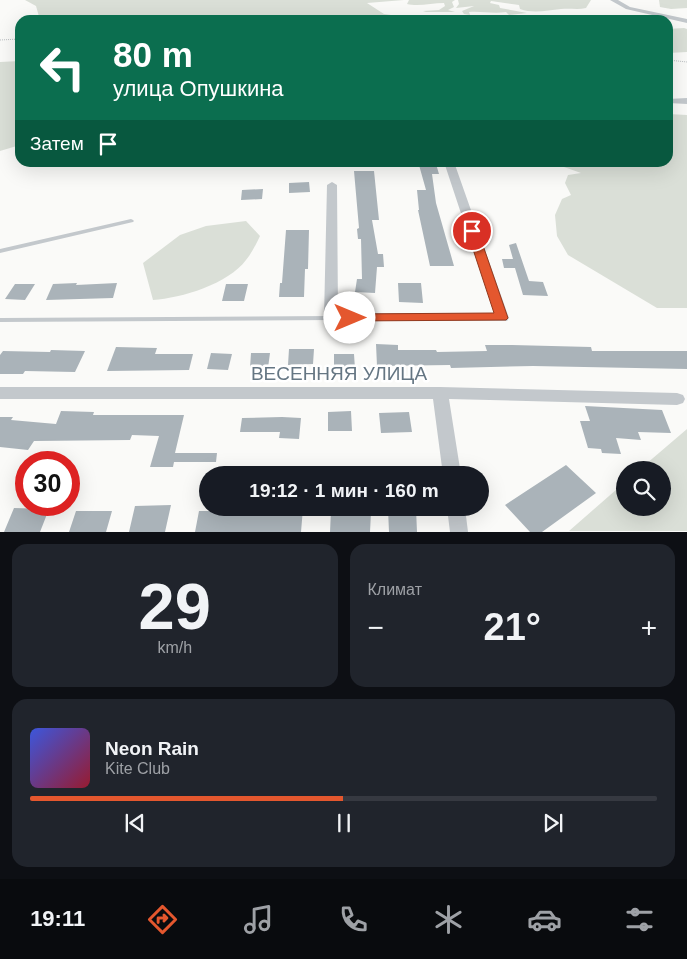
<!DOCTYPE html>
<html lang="ru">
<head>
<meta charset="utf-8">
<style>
  body { margin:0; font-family:Arial,sans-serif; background:#20242c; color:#f1f3f6; height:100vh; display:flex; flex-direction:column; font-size:19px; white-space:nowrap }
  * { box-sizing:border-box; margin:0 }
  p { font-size:16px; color:#9ea1a6 }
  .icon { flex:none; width:28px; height:28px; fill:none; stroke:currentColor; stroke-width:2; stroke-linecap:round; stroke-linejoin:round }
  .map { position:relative; height:532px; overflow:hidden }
  .sheet { display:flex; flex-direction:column; gap:12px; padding:12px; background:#0d0f14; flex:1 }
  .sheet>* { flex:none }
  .top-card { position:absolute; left:15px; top:15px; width:658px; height:152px; border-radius:15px; box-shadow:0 5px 20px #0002; background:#0b6e4f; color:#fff; overflow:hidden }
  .tools { position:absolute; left:616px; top:461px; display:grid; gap:10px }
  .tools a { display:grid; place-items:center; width:55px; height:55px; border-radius:50%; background:#171b24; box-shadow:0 5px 20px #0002; font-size:25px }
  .speed { position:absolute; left:15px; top:451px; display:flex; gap:10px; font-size:25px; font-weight:700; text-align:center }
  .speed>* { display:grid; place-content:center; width:65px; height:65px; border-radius:50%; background:#171b24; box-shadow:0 5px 20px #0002; line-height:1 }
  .speed .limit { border:8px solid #d22; background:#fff; color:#111 }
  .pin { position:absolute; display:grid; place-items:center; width:42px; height:42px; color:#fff; margin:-21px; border:2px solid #fff; border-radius:50%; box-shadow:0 1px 5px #0007 }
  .me { position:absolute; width:55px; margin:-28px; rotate:90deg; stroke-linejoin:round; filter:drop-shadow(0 0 4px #0008) }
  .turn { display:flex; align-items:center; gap:18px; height:105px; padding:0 15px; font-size:22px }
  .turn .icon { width:65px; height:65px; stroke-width:2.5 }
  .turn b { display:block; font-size:35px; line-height:42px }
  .then { display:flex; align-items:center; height:48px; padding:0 15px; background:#0003; gap:10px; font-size:19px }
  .big { font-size:38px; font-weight:800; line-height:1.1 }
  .sheet .tile { flex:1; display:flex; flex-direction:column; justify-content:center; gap:8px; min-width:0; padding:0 18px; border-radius:15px; background:#20242c }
  .sheet .dial { align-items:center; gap:0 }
  .dial b { font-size:65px; line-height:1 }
  .song { display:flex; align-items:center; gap:15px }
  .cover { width:60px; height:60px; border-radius:8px; background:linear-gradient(135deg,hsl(230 70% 55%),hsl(350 70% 35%)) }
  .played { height:5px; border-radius:2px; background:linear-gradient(90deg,#e4572e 50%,#363941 50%) }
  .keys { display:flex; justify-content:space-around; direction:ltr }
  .heat { display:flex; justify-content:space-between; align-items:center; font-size:28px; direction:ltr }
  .sheet .tiles { flex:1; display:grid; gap:12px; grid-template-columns:1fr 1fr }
  .tile:last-child { grid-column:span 2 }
  .trip { position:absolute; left:199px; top:466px; width:290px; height:50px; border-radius:25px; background:#171b24; box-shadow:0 5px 20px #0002; font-weight:800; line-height:50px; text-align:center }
  .tabs { display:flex; height:80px; justify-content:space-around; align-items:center; background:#090b0e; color:#9ea1a6 }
  .tabs .icon { width:35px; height:35px }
  .tabs .on { color:#e4572e }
  .tabs b { font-size:22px; color:#f1f3f6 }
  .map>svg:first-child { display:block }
</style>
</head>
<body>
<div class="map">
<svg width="687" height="532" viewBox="0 0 687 532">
  <rect width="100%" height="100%" fill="#fafaf8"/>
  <path fill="#dadfd7" d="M25,0H404L367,3L384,14L391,15L392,17L326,20H40L36,6Z
    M409,0H455L452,2L454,7L448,10L455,12H426L423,11L439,10L445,6L444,3C432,3 418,7 407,4Z
    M458,0H591L586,8C578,10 570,8 561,9C548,10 534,14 520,9L519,5L491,1L490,3L499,5L500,8L527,13L509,15L506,12C493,14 482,11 469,12L470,15L464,14L462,11L474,6L456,8L459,4Z
    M659,0H687V8L671,9L660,7Z
    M684,28L687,29V52L668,53V29Z
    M20,61V127L15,129H20V145L0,151V62Z
    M668,114L687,115V308H657L568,255L557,236L555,215L562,199L571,195L565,183L568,175L581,173L564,167L561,163L668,162Z
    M246,221L260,236C256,244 252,253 246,260C228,284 182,298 153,300L143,263L180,235L206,226Z
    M687,429V531H569L625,482V508H662V470H639Z"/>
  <path fill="#aab3b9" d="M436,164L439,174H432L436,203L454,266H430L418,210H419L417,190H426L419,165Z
    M354,171H374L379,220H372L378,254H383L384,267H377L375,293L355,292L357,279H362L361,239H358L357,229L359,228Z
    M309,182L310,192L289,193V183Z
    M263,189L262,199L241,200L242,190Z
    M286,230H309L308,269H305L304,297H279L280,283H282Z
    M516,243L529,281L543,282L548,296L523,295L515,268H504L502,259H513L509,245Z
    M77,283L76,285L117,283L113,298L46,300L53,284Z
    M398,283H421L423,303L399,302Z
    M15,284H35L25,300L5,299Z
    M226,284H248L244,301H222Z
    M376,344L398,345V350H436L437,352L487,351L485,345H512L591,347L592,351H687V369L533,366L451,368L450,365L377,366Z
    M116,347L157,348L155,354H193L189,370L107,371Z
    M289,349H314L313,364L288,365Z
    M51,350L85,351L75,372L25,371L23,374H0V355L3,351L50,352Z
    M211,353L232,354L228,370L207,369Z
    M251,353H270L268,368H250Z
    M334,354H354L355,369H334Z
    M585,406L662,410L671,433L638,432L641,440L616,438L621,454L602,453L601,449L588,448L580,421H590Z
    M61,411L94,412L93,415H184L175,453H217L216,462H174L173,467H150L159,436L132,435L130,440L34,441L28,450L0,447V417H13L11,420L56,424Z
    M351,411L352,431H328V412Z
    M409,412L412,432L381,433L379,413Z
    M282,417L301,418L299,439L279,438L280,432H240L242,418Z
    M566,465L596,493L542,532H530L505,505Z
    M171,505L165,532H129L135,506Z
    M14,508L49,509L40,532H4Z
    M256,508H303L301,532H195L199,511H256Z
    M388,509H416L417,532H389Z
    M76,511H112L106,532H69Z
    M331,511L371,512L370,532H330Z"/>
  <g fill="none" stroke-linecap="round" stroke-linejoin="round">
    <path stroke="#bbbfc2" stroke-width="1" stroke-dasharray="1 1" stroke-linecap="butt" d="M592,20L627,16
      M0,40L20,39
      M668,60L687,62"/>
    <path fill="#c3c8cc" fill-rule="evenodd" d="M131,219L133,220L134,221L133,222L0,253V249Z
      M331,316H333L334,318L333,320L0,322V318Z"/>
    <path fill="#c3c8cc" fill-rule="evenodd" d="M610,0H618L630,7L687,19V23L626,9Z
      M687,98V104L668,103V99Z
      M444,162H454L509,318L507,321H326L324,318L327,185L332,182L337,185L338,313H494Z
      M0,387H440L677,393L683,395L685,399L683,403L677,405L449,399L461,475H443L433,399H0Z
      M447,508H465L468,532H450Z"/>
  </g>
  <path fill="#e4572e" stroke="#94391e" d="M472,228L478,231L508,318L506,320L345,321L343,318L350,314L494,313L467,231Z"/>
  <g text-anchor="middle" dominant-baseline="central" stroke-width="5" stroke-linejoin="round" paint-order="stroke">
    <g font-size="19" fill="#657683" stroke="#fff">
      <text x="339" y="373">ВЕСЕННЯЯ УЛИЦА</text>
    </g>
  </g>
</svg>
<div class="tools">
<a><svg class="icon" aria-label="search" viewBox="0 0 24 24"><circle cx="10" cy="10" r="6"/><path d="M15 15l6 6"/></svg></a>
</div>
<div class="speed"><div class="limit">30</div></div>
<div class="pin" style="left:472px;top:231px;background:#d93025"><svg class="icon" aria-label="arrive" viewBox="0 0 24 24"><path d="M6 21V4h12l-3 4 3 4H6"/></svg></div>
<svg class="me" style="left:350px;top:318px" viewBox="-20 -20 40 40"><circle r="19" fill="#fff"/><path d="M0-13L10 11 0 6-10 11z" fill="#e4572e"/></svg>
<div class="trip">19:12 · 1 мин · 160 m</div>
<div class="top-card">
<div class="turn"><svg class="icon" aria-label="left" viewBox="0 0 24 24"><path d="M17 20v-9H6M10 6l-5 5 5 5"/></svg><div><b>80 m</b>улица Опушкина</div></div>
<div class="then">Затем<svg class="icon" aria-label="arrive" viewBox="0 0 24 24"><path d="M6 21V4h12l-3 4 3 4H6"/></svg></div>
</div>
</div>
<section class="sheet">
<div class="tiles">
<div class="tile dial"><b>29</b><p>km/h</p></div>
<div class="tile"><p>Климат</p>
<div class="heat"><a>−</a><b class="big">21°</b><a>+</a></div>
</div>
<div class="tile">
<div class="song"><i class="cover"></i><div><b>Neon Rain</b><p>Kite Club</p></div></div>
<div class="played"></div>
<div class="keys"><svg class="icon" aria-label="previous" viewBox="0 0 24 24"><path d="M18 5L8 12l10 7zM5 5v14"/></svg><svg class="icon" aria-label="pause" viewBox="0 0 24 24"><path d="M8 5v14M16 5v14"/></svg><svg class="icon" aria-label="next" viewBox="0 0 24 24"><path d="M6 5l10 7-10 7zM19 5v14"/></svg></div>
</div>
</div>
</section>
<nav class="tabs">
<b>19:11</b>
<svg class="icon on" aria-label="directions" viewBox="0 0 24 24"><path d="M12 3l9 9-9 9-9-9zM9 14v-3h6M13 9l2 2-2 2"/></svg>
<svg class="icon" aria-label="music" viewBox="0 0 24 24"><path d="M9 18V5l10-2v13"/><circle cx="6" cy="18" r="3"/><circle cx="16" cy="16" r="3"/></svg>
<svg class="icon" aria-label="phone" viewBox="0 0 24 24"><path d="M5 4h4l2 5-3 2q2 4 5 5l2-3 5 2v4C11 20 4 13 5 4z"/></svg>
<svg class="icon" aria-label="climate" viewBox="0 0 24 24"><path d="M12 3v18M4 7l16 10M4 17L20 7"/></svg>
<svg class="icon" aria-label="car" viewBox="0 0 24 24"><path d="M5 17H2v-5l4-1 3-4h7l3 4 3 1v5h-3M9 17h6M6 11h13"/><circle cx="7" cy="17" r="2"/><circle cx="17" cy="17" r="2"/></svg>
<svg class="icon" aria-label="filters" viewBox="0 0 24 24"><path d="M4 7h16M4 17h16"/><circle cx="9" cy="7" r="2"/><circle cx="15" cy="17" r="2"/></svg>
</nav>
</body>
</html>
